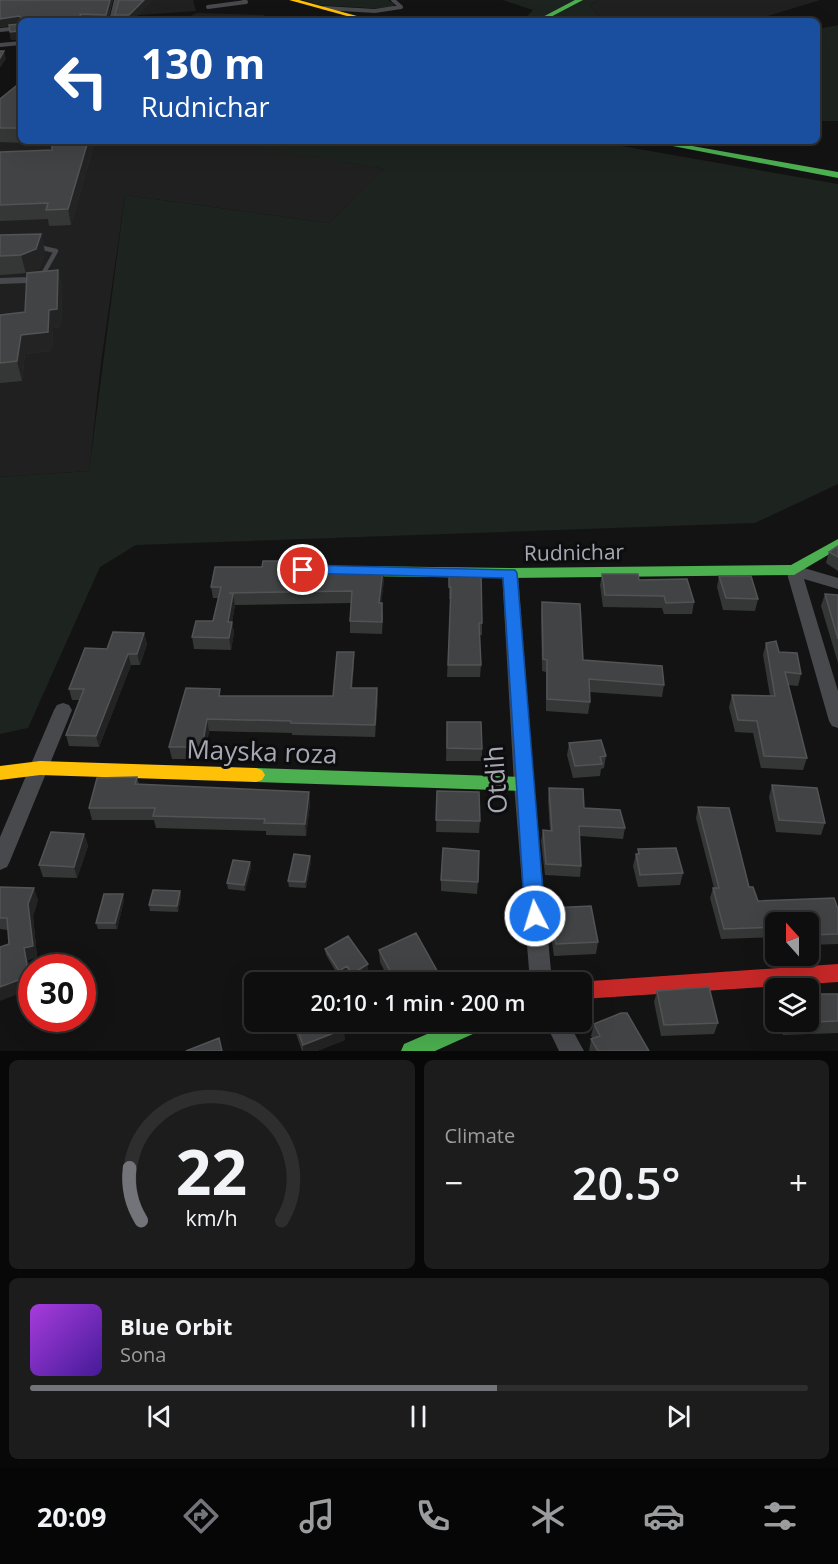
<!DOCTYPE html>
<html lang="en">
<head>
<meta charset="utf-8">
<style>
  body { margin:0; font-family:"Open Sans",sans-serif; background:#1c1c1c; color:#f1f3f6; height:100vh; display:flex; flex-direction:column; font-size:22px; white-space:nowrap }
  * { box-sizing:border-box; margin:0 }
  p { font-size:20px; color:#9b9c9e }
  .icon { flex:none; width:33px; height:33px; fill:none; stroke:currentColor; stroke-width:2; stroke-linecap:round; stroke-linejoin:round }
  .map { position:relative; height:1051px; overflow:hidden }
  .sheet { display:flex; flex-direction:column; gap:9px; padding:9px; background:#080808; flex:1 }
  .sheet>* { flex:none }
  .hud { position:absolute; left:18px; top:18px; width:802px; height:126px; border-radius:9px; box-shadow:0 6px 24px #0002,0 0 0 2px #2e2e2e; background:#1a4fa0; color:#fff; overflow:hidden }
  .needle { width:39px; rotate:339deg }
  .fabs { position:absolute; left:765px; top:912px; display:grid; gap:12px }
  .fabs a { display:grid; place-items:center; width:54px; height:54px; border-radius:9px; background:#0e0e0e; box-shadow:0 6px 24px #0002,0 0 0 2px #2e2e2e; font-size:30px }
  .speed { position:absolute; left:18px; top:954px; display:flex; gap:12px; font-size:30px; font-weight:700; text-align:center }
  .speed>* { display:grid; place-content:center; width:78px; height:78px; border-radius:50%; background:#0e0e0e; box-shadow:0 6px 24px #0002,0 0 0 2px #2e2e2e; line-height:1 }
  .speed .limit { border:9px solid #d22; background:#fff; color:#111 }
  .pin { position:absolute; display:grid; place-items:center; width:51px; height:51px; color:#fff; margin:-26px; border:3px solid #fff; border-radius:50%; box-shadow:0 2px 6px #0007 }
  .me { position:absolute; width:66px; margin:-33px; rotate:355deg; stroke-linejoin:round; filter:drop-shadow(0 0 4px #0008) }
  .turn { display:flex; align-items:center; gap:21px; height:126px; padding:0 24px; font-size:27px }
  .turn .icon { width:78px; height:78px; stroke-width:2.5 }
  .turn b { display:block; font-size:42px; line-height:51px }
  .big { font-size:45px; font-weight:600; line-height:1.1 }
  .sheet .tile { flex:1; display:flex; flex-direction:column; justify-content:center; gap:9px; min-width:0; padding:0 21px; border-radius:9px; background:#1c1c1c }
  .sheet .dial { align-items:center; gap:0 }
  .dial svg { height:156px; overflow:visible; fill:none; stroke:#2e2e2e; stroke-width:7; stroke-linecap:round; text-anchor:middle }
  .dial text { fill:#f1f3f6; stroke:none }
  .song { display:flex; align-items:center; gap:18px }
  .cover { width:72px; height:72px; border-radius:9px; background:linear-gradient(135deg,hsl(280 70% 55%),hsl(260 70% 35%)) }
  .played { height:6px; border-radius:3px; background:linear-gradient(90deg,#73747a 60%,#2e2e2e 60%) }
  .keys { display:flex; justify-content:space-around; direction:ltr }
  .heat { display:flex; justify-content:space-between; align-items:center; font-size:33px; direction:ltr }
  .sheet .tiles { flex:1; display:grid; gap:9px; grid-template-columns:1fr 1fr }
  .tile:last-child { grid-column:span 2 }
  .trip { position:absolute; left:244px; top:972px; width:348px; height:60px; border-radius:9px; background:#0e0e0e; box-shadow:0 6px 24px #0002,0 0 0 2px #2e2e2e; font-weight:600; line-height:60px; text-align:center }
  .tab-bar { display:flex; height:96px; justify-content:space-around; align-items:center; background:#060606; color:#9b9c9e }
  .tab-bar .icon { width:42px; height:42px }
  .tab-bar .active { color:#73747a }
  .tab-bar b { font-size:27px; color:#f1f3f6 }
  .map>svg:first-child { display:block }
</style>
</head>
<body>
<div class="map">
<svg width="838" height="1051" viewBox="0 0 838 1051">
  <rect width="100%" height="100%" fill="#131313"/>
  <path fill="#202021" d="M123,0H193L196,11L124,16Z
    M598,0H820L768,16L783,21H603L590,5Z
    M196,13L263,15L283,21H174L188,18Z
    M0,112L21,141H227L386,169L329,223L125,195L101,363L89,471L0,477Z"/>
  <path fill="#1d231e" d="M303,0H388L394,4L393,8L384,9L319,5Z
    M503,0H598L590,5L603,21H522L533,10Z
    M838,25V121H818V29Z
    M224,141H593L838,184V484L755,523L136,545L100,567L28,728L0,734V477L89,471L125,195L329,223L385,169Z"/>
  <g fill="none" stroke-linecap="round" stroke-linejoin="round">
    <path stroke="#48494c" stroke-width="4" d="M208,7L246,2L244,0
      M324,8L375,11L401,7L393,0"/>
    <path stroke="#48494c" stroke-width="4.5" d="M34,246L56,251L43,274"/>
    <path stroke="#48494c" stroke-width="6" d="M0,281L27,280L45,273"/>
    <path fill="#48494c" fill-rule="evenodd" d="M114,0H120L115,21H109Z
      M21,26V30L0,32V28Z
      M21,41V45L0,47V43Z
      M794,565L838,578V589L804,579L838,691V728L832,726L829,721L786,570Z
      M510,568L518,573L534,784L552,982H530L514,784L502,573Z
      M63,703L69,705L72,710L10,861L7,867L0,870V837L54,710L57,705Z
      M545,1022H568L584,1051H559Z"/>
    <path fill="#4caf50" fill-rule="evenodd" d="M575,0H583L543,21H535Z
      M647,141H664L838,172V178Z
      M838,539V549L794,575L510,578L355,576L348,571L355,566L510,568L791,565Z
      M256,768L524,777L530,779L533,784L530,789L524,791L256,782L250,780L247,775L250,770Z
      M455,1022H487L484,1029L435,1051H401L404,1044Z"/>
    <path fill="#ffc107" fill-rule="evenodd" d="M289,0H299L375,21H365Z
      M40,761L256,768L262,770L265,775L262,780L256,782L40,775L0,780V766Z"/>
    <path fill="#c62828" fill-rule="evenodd" d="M838,964V982L582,999V982H577Z"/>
  </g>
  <path fill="#353737" d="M0,0H113L108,21H21V39L11,40L9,26L0,27Z
    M119,0L132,21H116L115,15Z
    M21,82V141H95L71,225L49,226L48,219L0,221V152L52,150V144L0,142V99Z
    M41,234L45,252L40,268L30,272L58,270L62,288L61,327L53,328L52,351L25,354L22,381L0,383V315L25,312L27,273L0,275V235Z
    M838,546V571L826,563L829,552Z
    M293,565L384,580L381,603L383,615L382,634L350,633V621L351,603L235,605L232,622L234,633L231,650L194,649L192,637L213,621L218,598H213L211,587L262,567Z
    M449,570L482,623V635H479L481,665L480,677H447L451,599H449Z
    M602,574L639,580L694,602L692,614H664L662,608L603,607L600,585Z
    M719,576L758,599L755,611L723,610L717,587Z
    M825,594L838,595V663L821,606Z
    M542,602L583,660L664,685L662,697L589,692L590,702L588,714L546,711V672L542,671L541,614Z
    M144,633L147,644L140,665H131L99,747L69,746L66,735L80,700H72L69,689L107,649Z
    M766,643L779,652L801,674L798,686L788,685L807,758L803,770L761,768L753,733L735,732L729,707L732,695L770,696L763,655Z
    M354,663L352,688H377L378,700L375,737L292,735V733L209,731L204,759H172L169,747L221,696H333Z
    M447,722L482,749V761H446Z
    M569,743L606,756L604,768L601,769L600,776L573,778L567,755Z
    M137,777L139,784L309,792L310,804L306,836L266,835V831L156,828L154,820H92L89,808Z
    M772,785L825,823L821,835L776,832L769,797Z
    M549,788L584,808L625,828L623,839L580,836L581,866L580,877L545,875L541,841L543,830L550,831L548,799Z
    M437,791L480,821L479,833L436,832Z
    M698,807L749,887L758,901L838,909V944L808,945V922H776V937L721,939L710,898L713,888H714L696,818Z
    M84,834L88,846L77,878L43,877L39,865Z
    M638,849L683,873L680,885L638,887L633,866L636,854H638Z
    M310,856L311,862L306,888L289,887L288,881Z
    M250,862L251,868L245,891L228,889L227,883Z
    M441,880L478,882L477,894L441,891Z
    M0,887L38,900L33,916L37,957L28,960L9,944L8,930L0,929Z
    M180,891L181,897L178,912L150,911L149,905Z
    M124,900L117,929H98L96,923Z
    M550,908L598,942L596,954L554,956L549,920Z
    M325,949L368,970L352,980L347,972L339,977L326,955Z
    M379,950L440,976V982H390L380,962Z
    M815,981L820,994H838V1033L783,1035L780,1022H808V988H776V1007L772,995L776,983Z
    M657,991L718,1023L714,1034L661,1036L654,1002Z
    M292,1022H341L345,1040L317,1051H302Z
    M594,1024L649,1051H589L591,1039H593L591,1036Z"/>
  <path fill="#232323" d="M110,0H113L107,21L106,15Z
    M144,0H153L132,21H130L129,15Z
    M19,16L21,24L0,27V19Z
    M19,31L21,39L11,40L10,32Z
    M4,51L6,59L0,68V58Z
    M88,141H95L71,225L68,209Z
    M41,234L45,252L40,268L26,274L21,255Z
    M58,270L62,288L61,327L53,328L52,351L25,354L22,381L17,361L21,335L49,310Z
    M383,569L384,580L380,615L379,603Z
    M233,594L235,605L230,633L228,622Z
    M232,622L234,633L231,650L229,638Z
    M144,633L147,644L140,665L137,654Z
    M354,652V663L352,699L351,688Z
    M128,654L131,665L99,747L96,736Z
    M377,688L378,700L375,737V725Z
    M207,719L209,731L204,759L202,747Z
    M309,792L310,804L306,836L305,824Z
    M84,834L88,846L77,878L74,867Z
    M310,856L311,862L306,888L305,882Z
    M250,862L251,868L245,891L244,885Z
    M34,888L38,900L33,916L37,957L28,960L32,976V989L0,1001V987L24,948L28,904Z
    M180,891L181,897L178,912L177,906Z
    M123,894L124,900L117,929L115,923Z
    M368,964V970L352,980V974Z
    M347,966V972L339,977V971Z
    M440,976V982H427Z
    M344,1029L345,1040L317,1051H303V1045Z"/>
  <path fill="#424344" stroke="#515356" stroke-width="1.5" d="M0,0H110L106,15L80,14L82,21H21L22,18L19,16L0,19Z
    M119,0H144L129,15H115Z
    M21,24V33L19,31L10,32L9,25Z
    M0,51H4L0,58Z
    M21,82V128H0V99Z
    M52,141H88L68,209L46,210L48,203L0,205V152L52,150Z
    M41,234L36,249L21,255L0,256V235Z
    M58,270L57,309L49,310L48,332L21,335L17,361L0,363V315L25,312L27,273Z
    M838,546V557L829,552Z
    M263,561H290L293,565L302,568L383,569L379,603H382V622L350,621L352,591L229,593L233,594L228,622H232L229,638L192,637L196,621H213L221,587H211L215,567H262Z
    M449,570H481L482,623H479L481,665H448L451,587H449Z
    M602,574H638L639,580L687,579L694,602L666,603L664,596L605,595Z
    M719,576H751L758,599L726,598Z
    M825,594L838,595V639Z
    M542,602L580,604L583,660L662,666L664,685L589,679L590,702L547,699V660L543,659Z
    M113,632L144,633L137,654H128L96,736L66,735L84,689H69L85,648L107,649Z
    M776,641L779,652L797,653L801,674L785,672L807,758L764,756L757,721L738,720L732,695L775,696L766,643Z
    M337,652H354L351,688H377L375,725L291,723V721L207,719L202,747H169L186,688L220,689L219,696H333Z
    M447,722H481L482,749L447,748Z
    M601,740L606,756L600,757L602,764L575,766L569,743Z
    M137,777L135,784L309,792L305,824L264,823L265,819L153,816L155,808H89L97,778Z
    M772,785L817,788L825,823L779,820Z
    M549,788L583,789L584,808L620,810L625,828L579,826L581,866L546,864L543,830L552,831Z
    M437,791L479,792L480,821L436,820Z
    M698,807L729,808L749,887H753L758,901L834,898L838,909V934L808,935V922H776V927L724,929L713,888H719Z
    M51,832L84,834L74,867L39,865Z
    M443,848L479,851L478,882L441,880Z
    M676,848L683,873L640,875L636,854H639L638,849Z
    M294,854L310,856L305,882L288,881Z
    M233,860L250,862L244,885L227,883Z
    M0,887L34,888L28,904L33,946L24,948L29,976L0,987V947L9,944L7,918H0Z
    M153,890L180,891L177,906L149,905Z
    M104,894H123L115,923H96Z
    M591,906L598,942L556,944L550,908Z
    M416,933L440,976L427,982H396L379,950Z
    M348,936L368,964L352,974L347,966L339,971L325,949Z
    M815,981L820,994H838V1021L788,1023L787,1022H808V988H778L776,983Z
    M709,987L718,1023L664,1025L657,991Z
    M621,1013H627L649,1051H598L591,1039L600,1036L594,1024Z
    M295,1022H341L344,1029L303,1045Z
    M219,1038L222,1051H186Z"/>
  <path fill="#1a73e8" stroke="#114b97" stroke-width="1.5" d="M303,565L515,570L517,573L545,916L542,922L535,925L528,922L525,916L503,578L298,573L296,570L298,566Z"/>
  <g text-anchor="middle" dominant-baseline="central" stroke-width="6" stroke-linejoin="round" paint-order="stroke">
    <g font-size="21" fill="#a6a9b2" stroke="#0d0d0f">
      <text transform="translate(574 552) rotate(-1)">Rudnichar</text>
    </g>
    <g font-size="26" fill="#a6a9b2" stroke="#0d0d0f">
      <text transform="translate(262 751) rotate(2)">Mayska roza</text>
      <text transform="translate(495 780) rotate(-94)">Otdih</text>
    </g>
  </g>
</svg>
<div class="fabs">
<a><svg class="needle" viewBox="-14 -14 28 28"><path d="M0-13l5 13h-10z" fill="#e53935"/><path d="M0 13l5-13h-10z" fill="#9b9c9e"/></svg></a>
<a><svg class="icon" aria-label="layers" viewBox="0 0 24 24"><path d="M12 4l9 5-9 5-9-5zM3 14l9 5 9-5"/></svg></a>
</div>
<div class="speed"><div class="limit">30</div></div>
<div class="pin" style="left:303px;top:570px;background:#d93025"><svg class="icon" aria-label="arrive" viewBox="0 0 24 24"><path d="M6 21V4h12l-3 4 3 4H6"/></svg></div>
<svg class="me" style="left:535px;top:916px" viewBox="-20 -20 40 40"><circle r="17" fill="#1a73e8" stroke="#fff" stroke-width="3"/><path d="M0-11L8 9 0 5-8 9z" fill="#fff"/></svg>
<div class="trip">20:10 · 1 min · 200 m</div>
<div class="hud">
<div class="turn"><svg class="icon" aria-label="left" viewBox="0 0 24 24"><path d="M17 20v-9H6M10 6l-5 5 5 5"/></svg><div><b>130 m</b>Rudnichar</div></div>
</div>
</div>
<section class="sheet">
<div class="tiles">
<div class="tile dial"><svg viewBox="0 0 100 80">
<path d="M14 69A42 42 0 1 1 86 69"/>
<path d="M14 69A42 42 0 0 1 8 42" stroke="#73747a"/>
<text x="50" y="56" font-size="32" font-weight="700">22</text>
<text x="50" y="72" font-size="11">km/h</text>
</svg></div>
<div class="tile"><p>Climate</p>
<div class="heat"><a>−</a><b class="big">20.5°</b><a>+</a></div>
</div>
<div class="tile">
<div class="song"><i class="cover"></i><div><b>Blue Orbit</b><p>Sona</p></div></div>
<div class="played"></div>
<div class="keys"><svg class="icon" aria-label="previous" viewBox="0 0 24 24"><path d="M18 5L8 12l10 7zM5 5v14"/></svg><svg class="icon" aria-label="pause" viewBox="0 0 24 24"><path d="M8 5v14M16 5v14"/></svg><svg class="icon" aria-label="next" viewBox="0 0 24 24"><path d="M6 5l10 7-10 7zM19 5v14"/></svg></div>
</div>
</div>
</section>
<nav class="tab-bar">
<b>20:09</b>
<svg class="icon active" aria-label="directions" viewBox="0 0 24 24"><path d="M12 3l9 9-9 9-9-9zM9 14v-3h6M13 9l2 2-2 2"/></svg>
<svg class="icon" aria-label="music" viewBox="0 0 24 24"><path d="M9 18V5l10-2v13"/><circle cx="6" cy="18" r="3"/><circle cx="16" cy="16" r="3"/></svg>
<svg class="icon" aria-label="phone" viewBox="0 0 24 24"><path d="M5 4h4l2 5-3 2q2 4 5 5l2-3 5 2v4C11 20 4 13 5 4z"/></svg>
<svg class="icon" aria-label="climate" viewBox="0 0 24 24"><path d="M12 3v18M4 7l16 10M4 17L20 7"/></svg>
<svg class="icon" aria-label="car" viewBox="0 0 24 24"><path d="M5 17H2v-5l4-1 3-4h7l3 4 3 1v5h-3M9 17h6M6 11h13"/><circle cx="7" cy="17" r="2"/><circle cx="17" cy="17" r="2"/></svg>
<svg class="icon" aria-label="filters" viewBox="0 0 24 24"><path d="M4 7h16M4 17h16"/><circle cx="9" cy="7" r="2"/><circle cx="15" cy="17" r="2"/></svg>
</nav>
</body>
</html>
